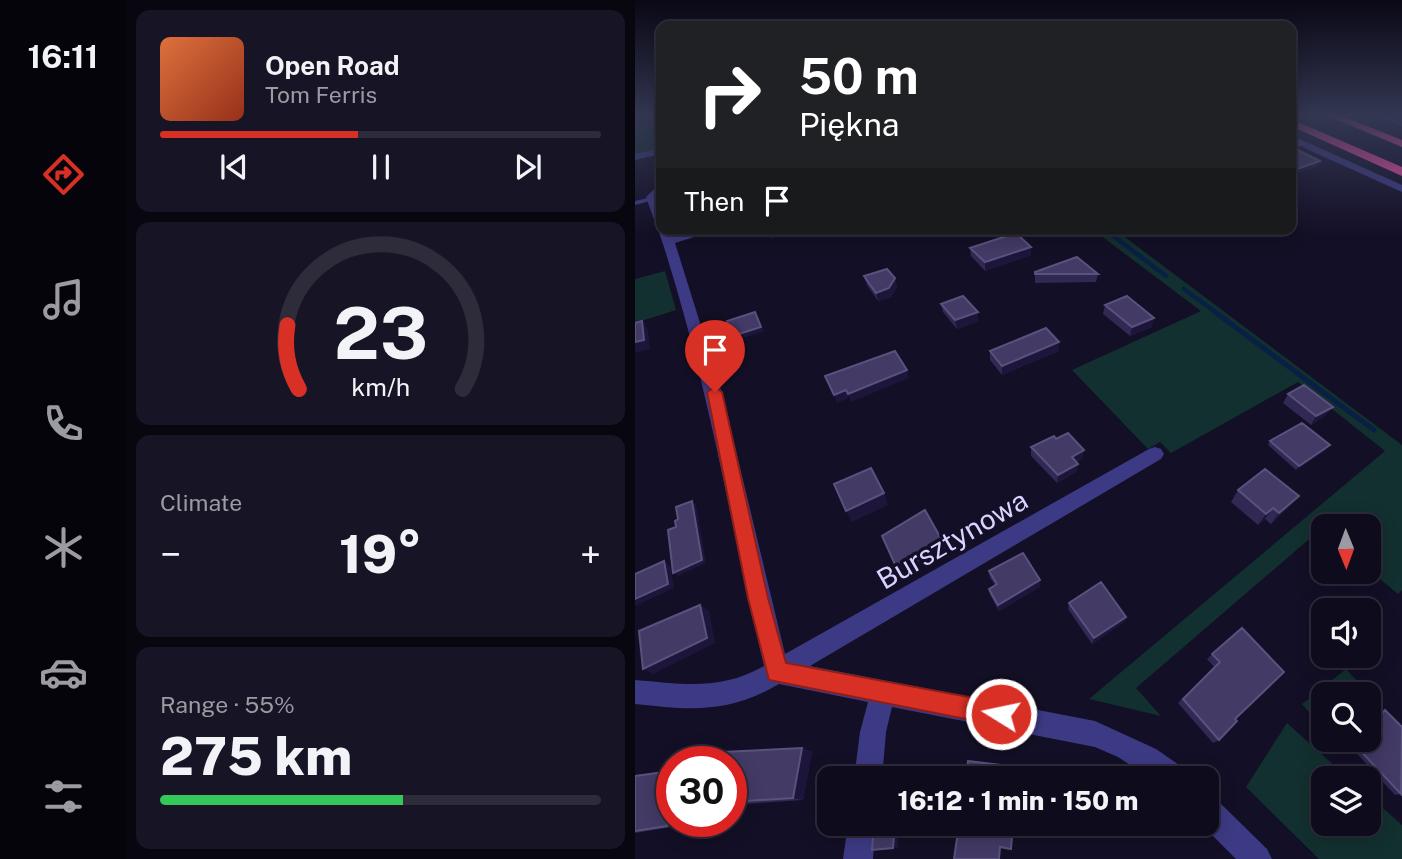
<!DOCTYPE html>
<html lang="en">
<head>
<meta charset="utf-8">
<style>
  body { margin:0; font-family:"Public Sans",sans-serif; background:#171425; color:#f1f3f6; height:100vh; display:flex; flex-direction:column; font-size:26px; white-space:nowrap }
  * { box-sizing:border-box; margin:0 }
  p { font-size:23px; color:#9b9ba3 }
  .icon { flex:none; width:38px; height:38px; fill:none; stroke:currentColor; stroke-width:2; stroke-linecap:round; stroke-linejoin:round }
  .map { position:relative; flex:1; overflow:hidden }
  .drawer { display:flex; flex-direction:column; gap:10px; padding:10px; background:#08060f; width:509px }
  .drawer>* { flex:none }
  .hud { position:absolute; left:21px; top:21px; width:640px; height:214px; border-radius:14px; box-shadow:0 4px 18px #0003,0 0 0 2px #2e2b3b; background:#202124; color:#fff; overflow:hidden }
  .needle { width:46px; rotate:179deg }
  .fabs { position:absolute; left:676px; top:514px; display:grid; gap:14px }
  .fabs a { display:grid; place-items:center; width:70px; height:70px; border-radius:14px; background:#0e0b1c; box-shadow:0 4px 18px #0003,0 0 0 2px #2e2b3b; font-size:35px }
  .speed { position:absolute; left:21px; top:746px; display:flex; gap:14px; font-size:35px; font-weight:700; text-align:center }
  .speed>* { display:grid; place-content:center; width:91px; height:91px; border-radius:50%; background:#0e0b1c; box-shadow:0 4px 18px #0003,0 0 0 2px #2e2b3b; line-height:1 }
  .speed .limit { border:10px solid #d22; background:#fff; color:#111 }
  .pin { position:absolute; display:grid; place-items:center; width:60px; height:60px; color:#fff; margin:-72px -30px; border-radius:50% 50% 50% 0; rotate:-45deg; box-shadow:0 0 7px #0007 }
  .pin .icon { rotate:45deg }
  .me { position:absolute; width:77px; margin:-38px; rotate:280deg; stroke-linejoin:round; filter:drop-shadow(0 0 5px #0008) }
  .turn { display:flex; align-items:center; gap:24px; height:147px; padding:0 28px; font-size:32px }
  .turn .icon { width:91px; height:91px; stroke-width:2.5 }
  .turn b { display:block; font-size:49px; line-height:60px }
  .then { display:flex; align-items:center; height:66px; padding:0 28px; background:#0003; gap:14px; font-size:26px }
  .big { font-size:52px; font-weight:800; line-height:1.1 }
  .drawer .tile { flex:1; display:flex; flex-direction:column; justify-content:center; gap:10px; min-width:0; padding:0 24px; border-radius:14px; background:#171425 }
  .drawer .dial { align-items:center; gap:0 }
  .dial svg { height:182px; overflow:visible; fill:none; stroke:#2e2b3b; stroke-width:7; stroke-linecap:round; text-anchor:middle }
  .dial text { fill:#f1f3f6; stroke:none }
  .song { display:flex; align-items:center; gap:21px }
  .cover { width:84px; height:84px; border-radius:10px; background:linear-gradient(135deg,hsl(20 70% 55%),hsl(10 70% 35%)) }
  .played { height:7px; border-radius:4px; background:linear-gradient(90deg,#d93025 45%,#2e2b3b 45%) }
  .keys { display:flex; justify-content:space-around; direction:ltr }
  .heat { display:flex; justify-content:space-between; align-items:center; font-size:38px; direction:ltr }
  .charge { height:10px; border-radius:5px; background:linear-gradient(90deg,#34c759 55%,#2e2b3b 0) }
  .trip { position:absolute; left:182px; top:766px; width:402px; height:70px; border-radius:14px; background:#0e0b1c; box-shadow:0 4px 18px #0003,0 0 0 2px #2e2b3b; font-weight:800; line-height:70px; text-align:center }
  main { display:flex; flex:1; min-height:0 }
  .tab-bar { display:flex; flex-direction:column; width:126px; justify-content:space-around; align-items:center; background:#06040b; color:#9b9ba3 }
  .tab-bar .icon { width:49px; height:49px }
  .tab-bar .on { color:#d93025 }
  .tab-bar b { font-size:32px; color:#f1f3f6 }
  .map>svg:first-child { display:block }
</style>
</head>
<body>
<main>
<nav class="tab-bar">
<b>16:11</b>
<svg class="icon on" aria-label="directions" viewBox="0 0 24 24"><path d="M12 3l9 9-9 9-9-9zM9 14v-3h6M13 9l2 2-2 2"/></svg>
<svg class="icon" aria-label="music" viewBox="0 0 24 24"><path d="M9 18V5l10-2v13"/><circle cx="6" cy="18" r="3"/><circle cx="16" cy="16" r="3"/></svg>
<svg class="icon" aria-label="phone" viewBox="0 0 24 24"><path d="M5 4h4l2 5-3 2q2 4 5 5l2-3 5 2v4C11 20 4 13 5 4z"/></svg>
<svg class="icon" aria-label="climate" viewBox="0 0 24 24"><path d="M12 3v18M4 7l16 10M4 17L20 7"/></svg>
<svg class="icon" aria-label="car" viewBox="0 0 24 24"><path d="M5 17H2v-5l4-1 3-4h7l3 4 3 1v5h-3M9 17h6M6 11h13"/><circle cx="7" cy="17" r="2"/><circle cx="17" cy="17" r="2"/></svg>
<svg class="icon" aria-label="filters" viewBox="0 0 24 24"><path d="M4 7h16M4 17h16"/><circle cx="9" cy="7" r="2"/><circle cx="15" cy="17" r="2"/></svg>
</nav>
<section class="drawer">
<div class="tile">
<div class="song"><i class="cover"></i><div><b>Open Road</b><p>Tom Ferris</p></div></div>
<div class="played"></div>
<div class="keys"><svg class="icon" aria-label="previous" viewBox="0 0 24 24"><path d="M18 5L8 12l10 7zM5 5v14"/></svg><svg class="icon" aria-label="pause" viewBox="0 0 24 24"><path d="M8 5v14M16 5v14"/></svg><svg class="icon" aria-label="next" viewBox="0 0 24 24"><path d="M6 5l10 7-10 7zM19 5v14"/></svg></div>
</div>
<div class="tile dial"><svg viewBox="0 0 100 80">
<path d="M14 69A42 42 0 1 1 86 69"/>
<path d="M14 69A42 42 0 0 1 9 41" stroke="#d93025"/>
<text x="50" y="56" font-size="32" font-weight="700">23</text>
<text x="50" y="72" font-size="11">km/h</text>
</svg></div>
<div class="tile"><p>Climate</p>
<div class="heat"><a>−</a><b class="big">19°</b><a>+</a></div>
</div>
<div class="tile"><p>Range · 55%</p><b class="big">275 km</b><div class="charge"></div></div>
</section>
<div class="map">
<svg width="767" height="859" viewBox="0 0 767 859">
  <rect width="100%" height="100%" fill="#130f26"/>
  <path fill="#12302f" d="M9,116H26V149L0,155V118Z
    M457,229H479L767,445V590L763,594L733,569V527H688V531L686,529L501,688L526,716L454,699L750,451L663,382L536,453L525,442L513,449L437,370L566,311Z
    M30,271L41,310L0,323V279Z
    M711,669L738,698L733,702V695H688V729L667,704Z
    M652,723L714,779H688V824H733V795L767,825V859H684L611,787Z"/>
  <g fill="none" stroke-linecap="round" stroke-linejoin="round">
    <path stroke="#0a1f44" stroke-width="4.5" d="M469,229L531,276
      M549,289L583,314"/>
    <path stroke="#0a1f44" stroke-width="5" d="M580,312L739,430"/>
    <path fill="#3d3a85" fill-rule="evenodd" d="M17,197L20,199L19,200L0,205V201Z"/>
    <path fill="#3d3a85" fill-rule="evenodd" d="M26,148V154L0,160V154Z
      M26,183V193L23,197L26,207V226L20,222L11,197Z
      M25,226L26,229H35L38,236L64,229H85L40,243L87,393L150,654L514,449L520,447L526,449L529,454L526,459L175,666L460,721L521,749L550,769L553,779H517L483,757L460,747L257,707L251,732L247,779H219L225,732L233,702L144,684C93,714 56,710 0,704V680C48,684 85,691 129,666C95,520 71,372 23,229Z
      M572,796L582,800L632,849L637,859H601L566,824H572Z
      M213,824H241L238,859H208Z"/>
    <path fill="#3d3a85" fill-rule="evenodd" d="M744,116L767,120V126L745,118Z
      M656,135L767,185V192L656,142Z"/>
    <path fill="#ff4fa3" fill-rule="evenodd" d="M693,116H707L767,140V147Z
      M656,119L767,167V176L656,126Z"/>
  </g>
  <path fill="#312854" d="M335,248L396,255L350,271L336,256Z
    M400,272L463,274L461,282L400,283Z
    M229,276L260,278L262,287L256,297L243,301L232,285Z
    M306,304L343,321L322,329L308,312Z
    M470,305L517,327L495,336L468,314Z
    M355,351H424L367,375L355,360Z
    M653,394L691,415L676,425L648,403Z
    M421,439L449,450L447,459L441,462L443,464L441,472L422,483L396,456V447Z
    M635,441L692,449L661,470L633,445Z
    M603,490L654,507L636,524L630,519L623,525L596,502Z
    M354,571L405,587L364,611L355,595L354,589L360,585L355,578Z
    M434,603L491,617L489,622L457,644L433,609Z
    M607,628L600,719L584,740L578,743L543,703L579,667L572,659Z
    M750,710L766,794L760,795L714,745L719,740H733V724L745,712Z
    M167,748L177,752L168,800L96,805V761Z
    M0,776L43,826L0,833Z"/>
  <path fill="#1d163a" d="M668,144L665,150L656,153L657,147Z
    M685,161L682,167L656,176V171Z
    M150,229H157L158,233L136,239L134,234Z
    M396,247V255L350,271V262Z
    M260,278L262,287L256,297L243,301L241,293Z
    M120,312L129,331L100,341L98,336Z
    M343,312V321L322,329L320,320Z
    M519,318L517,327L495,336L497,327Z
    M7,321L13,330L15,349L0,353V342Z
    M424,342V351L367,375V366Z
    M272,370L274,378L216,402L213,394Z
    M211,390L214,398L202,403L199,395Z
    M698,407L691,415L676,425L681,416Z
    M695,445L692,449L661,470L664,466Z
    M449,450L447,459L436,465L437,457Z
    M443,464L441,472L422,483L423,475Z
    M249,493L253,505L217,522L211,511Z
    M664,496L654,507L636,524L644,513Z
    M57,501L61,505L71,563L43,576L38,573Z
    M638,508L630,519L623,525L631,514Z
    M308,542L310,549L289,560L291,564L266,577L263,571L286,553Z
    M29,561L35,566L39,588L0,606V599Z
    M405,580V587L364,611L363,605Z
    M65,605L74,611L80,643L18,674L8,669Z
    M491,617L489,622L457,644L459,638Z
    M167,748L177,752L168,800L158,798Z
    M37,805V821H45L43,826H32Z
    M284,824H287V836H284Z
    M259,837H263V848H258Z"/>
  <path fill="#433a66" stroke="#5a527e" stroke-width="2" d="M656,138L668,144L657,147L685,161L656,171Z
    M132,229H150L134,234Z
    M381,233L396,247L350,262L335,248Z
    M442,257L463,274H400V272Z
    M252,269L260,278L254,288L241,293L229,276Z
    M328,296L343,312L320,320L306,304Z
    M492,296L519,318L497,327L470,305Z
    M120,312L126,327L98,336L92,321Z
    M7,321L9,340L0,342V323Z
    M411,328L424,342L367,366L355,351Z
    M260,351L272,370L213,394L211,390L199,395L190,376Z
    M669,385L698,407L681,416L653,394Z
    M667,423L695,445L664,466L635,441Z
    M433,433L449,450L437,457L443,464L423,475L396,447L419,436L421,439Z
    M236,468L249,493L211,511L199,484Z
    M630,469L664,496L644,513L638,508L631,514L603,490Z
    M57,501L67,560L38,573L33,530L41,527L40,521L43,519L41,507Z
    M290,510L308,542L286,553L288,557L263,571L247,536Z
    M388,553L405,580L363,605L354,589L362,584L354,571Z
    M29,561L33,584L0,599V574Z
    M466,582L491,617L459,638L434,603Z
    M65,605L72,638L8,669L4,631Z
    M607,628L649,672L600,719L602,721L584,740L548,699L585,662L577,654Z
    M750,710L767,727L766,794L719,744L722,740H733V728Z
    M167,748L158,798L96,802V761H84L87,752Z
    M333,761L374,766L373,779H331Z
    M37,771V805L32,826L0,831V776Z
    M287,772L286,779H244L245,775Z
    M239,824H284V836L259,837L258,848L237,850Z
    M324,824H378L376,849L365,847L364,859H319Z"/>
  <linearGradient id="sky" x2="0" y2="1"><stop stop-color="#0a0815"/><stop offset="0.49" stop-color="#333752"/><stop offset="1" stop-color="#333752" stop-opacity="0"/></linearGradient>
  <rect width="767" height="236" fill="url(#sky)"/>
  <path fill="#d93025" stroke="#8d1f18" stroke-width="2" d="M80,387L87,392L133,598L151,663L366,703L374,706L377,714L374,723L366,726L134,680L113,598L72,392Z"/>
  <g text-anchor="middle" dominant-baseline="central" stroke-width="7" stroke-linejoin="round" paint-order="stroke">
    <g font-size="28" fill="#d9d4ff" stroke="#130f26">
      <text transform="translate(317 539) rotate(-30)">Bursztynowa</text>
    </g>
  </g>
</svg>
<div class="fabs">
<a><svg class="needle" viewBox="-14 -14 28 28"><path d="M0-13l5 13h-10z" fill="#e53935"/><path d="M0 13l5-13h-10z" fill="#9b9ba3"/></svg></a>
<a><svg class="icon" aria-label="sound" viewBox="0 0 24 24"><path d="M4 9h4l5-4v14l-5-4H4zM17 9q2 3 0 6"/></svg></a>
<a><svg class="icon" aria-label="search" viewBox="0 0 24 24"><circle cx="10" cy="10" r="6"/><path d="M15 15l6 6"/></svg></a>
<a><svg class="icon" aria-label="layers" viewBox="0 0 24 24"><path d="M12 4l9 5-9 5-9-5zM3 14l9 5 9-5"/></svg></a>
</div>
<div class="speed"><div class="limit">30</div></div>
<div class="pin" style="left:80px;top:392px;background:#d93025"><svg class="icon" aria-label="arrive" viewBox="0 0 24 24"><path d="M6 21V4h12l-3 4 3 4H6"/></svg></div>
<svg class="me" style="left:366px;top:714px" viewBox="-20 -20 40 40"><circle r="17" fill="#d93025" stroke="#fff" stroke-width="3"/><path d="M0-11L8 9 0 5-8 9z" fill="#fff"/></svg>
<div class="trip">16:12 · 1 min · 150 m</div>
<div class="hud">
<div class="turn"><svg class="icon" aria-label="right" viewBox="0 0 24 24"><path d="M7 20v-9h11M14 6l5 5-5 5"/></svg><div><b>50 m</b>Piękna</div></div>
<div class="then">Then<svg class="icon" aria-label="arrive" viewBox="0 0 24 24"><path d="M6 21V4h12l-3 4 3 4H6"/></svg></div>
</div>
</div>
</main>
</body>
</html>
